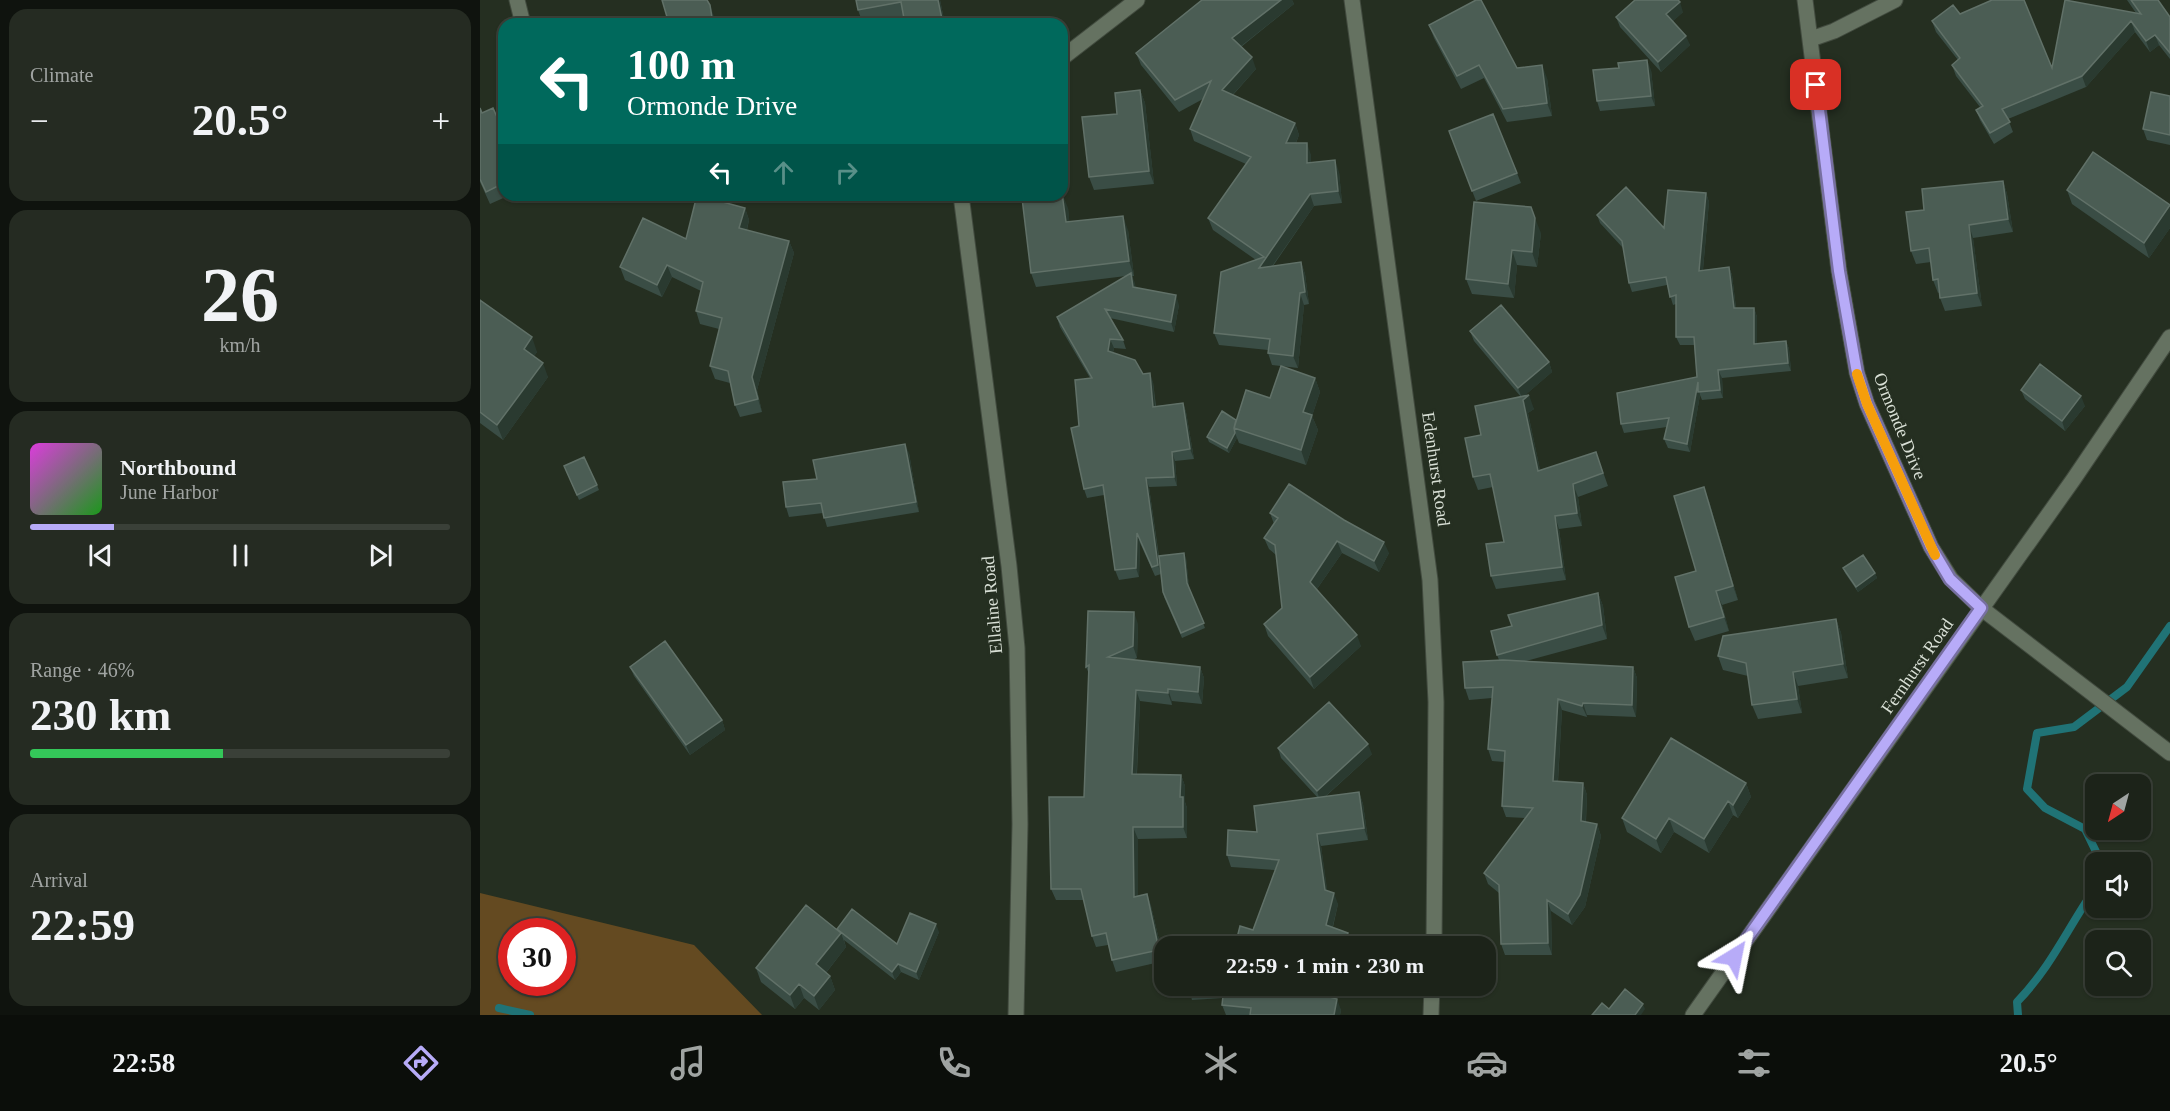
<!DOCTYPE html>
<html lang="en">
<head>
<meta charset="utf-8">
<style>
  body { margin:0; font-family:"Times New Roman",serif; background:#252b22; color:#f1f3f6; height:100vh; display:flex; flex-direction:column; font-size:22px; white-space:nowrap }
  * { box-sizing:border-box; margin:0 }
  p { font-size:20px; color:#a0a4a2 }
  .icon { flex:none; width:33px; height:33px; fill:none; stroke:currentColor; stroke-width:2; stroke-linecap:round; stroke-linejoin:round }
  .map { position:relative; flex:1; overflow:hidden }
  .panel { display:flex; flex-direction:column; gap:9px; padding:9px; background:#0f130e; width:480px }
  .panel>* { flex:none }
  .banner { position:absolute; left:18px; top:18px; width:570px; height:183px; border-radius:18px; box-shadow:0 2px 4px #0004,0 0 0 2px #3a4038; background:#00695c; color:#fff; overflow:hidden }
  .needle { width:39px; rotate:216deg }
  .tools { position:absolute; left:1605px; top:774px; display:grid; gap:12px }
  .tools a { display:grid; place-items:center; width:66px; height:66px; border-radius:12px; background:#1c2319; box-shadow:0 2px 4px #0004,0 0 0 2px #3a4038; font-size:30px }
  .speed { position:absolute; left:18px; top:918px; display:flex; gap:12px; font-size:30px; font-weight:700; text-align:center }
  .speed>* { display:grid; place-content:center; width:78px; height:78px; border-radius:50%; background:#1c2319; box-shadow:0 2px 4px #0004,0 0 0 2px #3a4038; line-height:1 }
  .speed .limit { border:9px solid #d22; background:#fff; color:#111 }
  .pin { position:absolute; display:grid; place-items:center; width:51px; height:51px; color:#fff; margin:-26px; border-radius:12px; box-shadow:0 3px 9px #0006 }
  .me { position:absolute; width:66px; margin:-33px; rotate:35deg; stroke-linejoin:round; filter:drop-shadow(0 0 4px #0008) }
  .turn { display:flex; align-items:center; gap:21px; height:126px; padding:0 30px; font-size:27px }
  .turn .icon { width:78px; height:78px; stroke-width:2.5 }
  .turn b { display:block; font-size:42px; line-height:51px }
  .lanes { display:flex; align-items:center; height:57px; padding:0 30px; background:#0003; justify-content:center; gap:30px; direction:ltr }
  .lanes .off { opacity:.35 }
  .big { font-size:45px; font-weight:700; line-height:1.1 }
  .panel .tile { flex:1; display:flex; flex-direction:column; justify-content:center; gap:9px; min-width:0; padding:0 21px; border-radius:18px; background:#252b22 }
  .panel .dial { align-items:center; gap:0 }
  .dial b { font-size:78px; line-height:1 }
  .song { display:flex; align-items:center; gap:18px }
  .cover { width:72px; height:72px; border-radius:9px; background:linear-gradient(135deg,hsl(300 70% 55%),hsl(120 70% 35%)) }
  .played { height:6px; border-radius:3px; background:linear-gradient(90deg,#b7abf8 20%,#3a4038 20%) }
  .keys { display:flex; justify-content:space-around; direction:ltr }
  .heat { display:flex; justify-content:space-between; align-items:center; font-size:33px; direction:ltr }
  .charge { height:9px; border-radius:4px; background:linear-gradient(90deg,#34c759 46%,#3a4038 0) }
  .trip { position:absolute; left:674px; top:936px; width:342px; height:60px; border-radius:18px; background:#1c2319; box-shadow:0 2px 4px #0004,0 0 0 2px #3a4038; font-weight:700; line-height:60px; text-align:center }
  .tabs { display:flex; height:96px; justify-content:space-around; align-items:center; background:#0b0e0a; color:#a0a4a2 }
  .tabs .icon { width:42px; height:42px }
  .tabs .current { color:#b7abf8 }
  .tabs b { font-size:27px; color:#f1f3f6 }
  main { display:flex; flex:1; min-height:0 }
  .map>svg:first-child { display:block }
</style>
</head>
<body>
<main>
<section class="panel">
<div class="tile"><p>Climate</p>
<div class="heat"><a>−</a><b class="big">20.5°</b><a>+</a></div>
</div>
<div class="tile dial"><b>26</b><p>km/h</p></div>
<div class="tile">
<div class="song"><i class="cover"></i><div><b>Northbound</b><p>June Harbor</p></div></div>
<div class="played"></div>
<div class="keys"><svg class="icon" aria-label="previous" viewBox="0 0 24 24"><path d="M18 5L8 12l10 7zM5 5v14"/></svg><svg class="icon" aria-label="pause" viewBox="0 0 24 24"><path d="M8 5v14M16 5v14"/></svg><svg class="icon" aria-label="next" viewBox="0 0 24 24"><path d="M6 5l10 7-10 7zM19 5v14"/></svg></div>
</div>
<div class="tile"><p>Range · 46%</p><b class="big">230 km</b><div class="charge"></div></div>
<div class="tile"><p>Arrival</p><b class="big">22:59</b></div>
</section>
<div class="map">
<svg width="1690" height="1015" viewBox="0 0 1690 1015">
  <rect width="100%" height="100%" fill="#252f21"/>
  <path fill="#644a21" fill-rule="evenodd" d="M0,893L214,945L282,1015H0ZM32,932H82V982H32Z"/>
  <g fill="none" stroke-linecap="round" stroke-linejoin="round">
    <path stroke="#207376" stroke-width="8" d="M1621,862L1605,829L1565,808L1547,789L1557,733L1594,727L1647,687L1690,626
      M19,1008L50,1015
      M1538,1015L1537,1002C1572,966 1588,927 1616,887"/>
    <defs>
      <path id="minor" d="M37,0L43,24
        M872,0L950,580L956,702L954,946
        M1325,0L1359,271L1377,373L1387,404L1451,547L1471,579L1501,608L1690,753
        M1331,39L1354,31L1415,0
        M582,58L657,0
        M481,195L529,566L537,648L540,824L536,1015
        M951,1015L952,986
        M1213,1015L1593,480L1690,337"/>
    </defs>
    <use href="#minor" stroke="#424b3f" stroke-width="17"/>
    <use href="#minor" stroke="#657261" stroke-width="15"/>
  </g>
  <path fill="#3a4d45" d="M376,0H460L465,24L424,17L383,24L378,10Z
    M722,0H812L814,4L761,47L776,69L753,95L815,123L819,135L816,143L831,155V163L859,172L862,203L834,206L793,266L821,262L825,274L829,304L824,305L818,368L792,365L788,353V350L739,345L734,333L776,260L733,230L728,218L766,164L714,141L710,129L723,99L699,112L661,65L656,53Z
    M1647,0H1678L1690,17V59L1679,45L1670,52L1655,32L1606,87L1528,119L1533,132L1514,144L1500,120L1496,110L1500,107L1476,76L1472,65L1478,60L1456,32L1452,21L1480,14L1572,68L1656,13Z
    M1203,12L1193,21L1210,45L1181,72L1140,27L1136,17Z
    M949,25L1037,68L1067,78L1072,116L1027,122L1004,78L981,89L954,38Z
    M1139,68L1171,70L1175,106L1120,111L1117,101Z
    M660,90L665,103L674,184L614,190L609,177L637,114Z
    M1690,96V145L1667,140L1663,129Z
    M0,108L2,113L24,133V155H23L24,157V195H30L10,204L0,182Z
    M1013,114L1041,183L996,201L969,131Z
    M1523,181L1527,194L1533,232L1493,238L1502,306L1465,311L1460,298V292L1458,293L1453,280L1451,262L1436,264L1431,251L1444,210Z
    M1587,190L1690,205V228L1669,258L1592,204Z
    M1226,193L1229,202L1223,270L1249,267L1252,275L1256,308H1274L1277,317V344L1306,341L1309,349L1311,371L1242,378L1243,398L1222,400L1220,395L1210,452L1188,448L1184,439L1187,427L1144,433L1141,424L1217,377L1214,345H1200L1196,337V304L1193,305L1187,285L1152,292L1149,283L1143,248L1120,223L1117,215L1184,228Z
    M265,208L269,220L267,230L309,241L314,253L277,390L282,412L260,417L255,405L250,383L235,379L230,366L239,329L220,324L216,311L221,291L192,277L182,297L145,280L140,267L206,239Z
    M588,208L589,222L648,230L654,276H652L655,287L699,305L694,332L630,318L643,340L646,349L634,348L633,353L673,382L676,406L703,403L706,412L714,459L695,461L697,486L669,487L679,556L706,558L709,587L725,628L702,638L684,597L681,574L675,576L660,543L659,577L639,580L635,570L624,495L607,498L604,489L599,426L610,378L580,327L577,317L646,276L556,287L551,273Z
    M1061,233L1057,267L1037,265L1034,298L992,294L986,279Z
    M0,300L57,352L54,356L68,377L23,440L0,423Z
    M990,331L1069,362L1072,372L1044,396L1054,409L1048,413L1060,470L1116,452L1128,486L1098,497L1102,526L1079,529L1086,580L1016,589L1011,576L1024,542L1013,487L998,490L993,477L1001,435L1041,397L994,341Z
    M835,378L840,392L832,416L838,430L826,465L759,443L757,438L749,453L729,442L727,437L790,398Z
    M1541,390L1605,406L1585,431L1545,399Z
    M429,453L439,512L347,527L343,513L309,517L306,507L337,479Z
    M84,466L117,485L119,490L99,500Z
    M1229,501L1258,600L1242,605L1249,631L1215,641L1209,627L1216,571Z
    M790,513L909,553L899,572L862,553L837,589L881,646L834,689L788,636L784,624L802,608L796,555L789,549L784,538L794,524Z
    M1363,568L1395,573L1397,578L1378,592L1365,573Z
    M1118,593L1123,606L1127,639L1046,661L1153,667L1157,678L1156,717L1107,715V717L1082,710L1078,782L1103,783L1107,795L1106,822L1117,824L1121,836L1105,907L1092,925L1071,911L1072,955H1025L1021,944L1019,893L1008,884L1004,873L1045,818L1026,817L1022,806L1024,762L1012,761L1008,749L1012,698L989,700L985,688L1019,660L1017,655L1032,626Z
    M1356,619L1361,633L1368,678L1318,686L1322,713L1278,719L1272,705L1268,676L1243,670L1238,656Z
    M658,624L657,658L653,660L720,667L724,678L722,704L692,701V705L660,701L657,774L701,775L705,786V802L707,808V838L658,839V896L667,894L671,906L684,961L636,972L632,960L628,945L616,947L612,936L604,900H576L571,889L604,797L609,674L606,667Z
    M150,667L242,720L245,730L210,755L154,676Z
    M798,748L892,754L845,797L879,792L883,804L888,840L841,846L847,891L858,904L853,927L868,933L872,944L773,930L795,870L751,867L747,855L777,832L838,798L801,758Z
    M1266,783L1271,797L1258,818L1253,815L1229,853L1194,832L1181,853L1147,832L1142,818Z
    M357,930L417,944L459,932L439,980L421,972L415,980L364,940L366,947L346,973L350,976L355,990L339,1010L324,998L315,1009L281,982L276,968Z
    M708,986H858L854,998L861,1010L860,1015H746L742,1005L743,998L712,1000Z"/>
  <path fill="#2a3a30" d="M458,0H460L465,24H463Z
    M801,0H812L814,4L756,50L752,38Z
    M1200,2L1203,12L1190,24L1186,14Z
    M230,5L235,19L236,24H233Z
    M1651,21L1655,32L1606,87L1602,76Z
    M1675,35L1679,45L1670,52L1666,41Z
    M1206,36L1210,45L1181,72L1178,62Z
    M772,57L776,69L746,102L742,90Z
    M1167,60L1171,70L1175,106L1171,96Z
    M1062,65L1067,78L1072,116L1067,103Z
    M660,90L665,103L674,184L669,171Z
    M815,123L819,135L811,154L806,143Z
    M827,143L831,155V175L827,163Z
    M855,160L859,172L862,203L858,191Z
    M1523,181L1527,194L1533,232L1528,219Z
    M582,193L588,208L591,237L586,222Z
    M1226,193L1229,202L1222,279L1219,271Z
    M830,194L834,206L783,279L779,268Z
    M1690,206V228L1669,258L1664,243Z
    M265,208L269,220L264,240L259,228Z
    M643,216L648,230L654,276L649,261Z
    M1055,218L1061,233L1057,267L1052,252Z
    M1489,225L1493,238L1502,306L1497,293Z
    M309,241L314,253L277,390L282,412L278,399L272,377Z
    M1032,250L1037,265L1034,298L1028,284Z
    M821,262L825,274L829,304L825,292Z
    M187,265L192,277L182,297L177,285Z
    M1249,267L1252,275L1257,317L1254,308Z
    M651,273L655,283L657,296L653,287Z
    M820,293L824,305L818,368L813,356Z
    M696,295L699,305L694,332L691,322Z
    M1274,308L1277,317V352L1274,344Z
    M52,337L57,352L49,363L44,349Z
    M630,339L634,348L631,360L628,351Z
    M1306,341L1309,349L1311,371L1308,363Z
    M1069,362L1072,372L1042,398L1038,388Z
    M63,363L68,377L23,440L17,425Z
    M1238,370L1242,378L1243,398L1240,390Z
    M670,373L673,382L676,416L673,407Z
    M835,378L840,392L832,416L838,430L826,465L821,450L823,412Z
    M1218,382L1220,395L1210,452L1207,444Z
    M1049,395L1054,409L1048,413L1063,484L1058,471L1043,400Z
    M1601,396L1605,406L1585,431L1582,421Z
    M703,403L706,412L714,459L710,449Z
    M755,433L757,438L749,453L747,448Z
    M425,444L429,453L439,512L436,502Z
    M692,452L695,461L697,486L694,477Z
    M666,478L669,487L681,574L678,565Z
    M1093,484L1098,497L1102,526L1097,513Z
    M1224,487L1229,501L1258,600L1253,586Z
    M1075,516L1079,529L1086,580L1082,567Z
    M657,533L660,543L659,577L656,568Z
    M857,541L862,553L834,593L830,582Z
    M904,542L909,553L899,572L894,561Z
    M704,553L706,558L709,588L707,583Z
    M1395,573L1397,578L1378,592L1376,587Z
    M1236,591L1242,605L1249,631L1244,617Z
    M1118,593L1123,606L1127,639L1122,625Z
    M654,612L658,624L657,658L653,646Z
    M1356,619L1361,633L1368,678L1363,664Z
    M877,635L881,646L834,689L830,677Z
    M720,667L724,678L722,704L718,692Z
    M1153,667L1157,678L1156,717L1152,705Z
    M1313,672L1318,686L1322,713L1317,699Z
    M688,689L692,701V705L688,693Z
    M656,690L660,701L656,785L652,774Z
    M1078,699L1082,710L1077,793L1073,781Z
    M1103,703L1107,715V717L1102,706Z
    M242,720L245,730L210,755L206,745Z
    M888,744L892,754L840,801L837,791Z
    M701,775L705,786V802L707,808V838L703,827L700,797Z
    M1103,783L1107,795L1105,832L1101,821Z
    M1266,783L1271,797L1258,818L1253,805Z
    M879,792L883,804L888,840L884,828Z
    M1248,801L1253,815L1229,853L1224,839Z
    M1189,818L1194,832L1181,853L1176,839Z
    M1117,824L1121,836L1105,907L1092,925L1088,914Z
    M653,827L658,839V908L654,897Z
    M837,834L841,846L849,902L845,890Z
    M854,893L858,904L850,937L846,925Z
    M667,894L671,906L684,961L679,950Z
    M1067,900L1071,911L1072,955L1068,943Z
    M456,924L459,932L439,980L436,972Z
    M361,933L366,947L341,979L336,964Z
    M868,933L872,944L871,946H863Z
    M418,964L421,972L415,980L412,972Z
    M350,976L355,990L339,1010L334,996Z
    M319,984L324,998L315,1009L310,995Z
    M850,986H858L851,1008L846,996Z
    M857,999L861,1010L860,1015H854Z
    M1163,1004L1165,1009L1161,1015H1155Z"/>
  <path fill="#4b5d54" stroke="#617168" stroke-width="1.5" d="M182,0H227L230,5L233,24H145V23L187,17Z
    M376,0H458L463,24H425L421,2L378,10Z
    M722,0H801L752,38L772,57L742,90L815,123L806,143H827V163L855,160L858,191L830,194L779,268L821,262L825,292L820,293L813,356L788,353L790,339L734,333L741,272L784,257L728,218L771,157L710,129L731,81L695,100L656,53Z
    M996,0H1001L1037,68L1062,65L1067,103L1023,109L999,65L977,76L949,25Z
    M1155,0H1198L1200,2L1186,14L1206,36L1178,62L1136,17Z
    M1512,0H1544L1572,68L1585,0L1661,14L1651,0H1678L1690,17V53L1675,35L1666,41L1651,21L1602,76L1522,109L1530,122L1510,133L1496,110L1503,106L1472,65L1480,58L1452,21L1473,5L1480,14Z
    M1167,60L1171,96L1117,101L1113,70L1139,68L1138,63Z
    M660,90L669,171L609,177L602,117L637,114L635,93Z
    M1671,92L1690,96V135L1663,129Z
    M0,108L2,113L13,108L24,133V140L18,143L24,157V183L6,192L0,179Z
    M1013,114L1037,173L992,191L969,131Z
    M1613,152L1690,205L1664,243L1587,190Z
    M1523,181L1528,219L1489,225L1497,293L1460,298L1458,279L1453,280L1449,248L1431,251L1426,212L1444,210L1442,189Z
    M1146,187L1184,228L1188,190L1226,193L1219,271L1249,267L1254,308H1274V344L1306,341L1308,363L1238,370L1240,390L1218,392V382L1207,444L1184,439L1189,418L1141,424L1137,393L1217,377L1214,337H1196V295L1190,297L1186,277L1149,283L1142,241L1117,215Z
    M582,193L586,222L643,216L649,261L551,273L542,198L568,195H582Z
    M217,195L265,208L259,228L309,241L272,377L278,399L255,405L248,371L230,366L242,318L216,311L223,282L187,265L177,285L140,267L163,218L206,239Z
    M994,202L1051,207L1055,218L1052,252L1032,250L1028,284L986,279Z
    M651,273L653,287L696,295L691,322L625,309L643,340L630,339L628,351L655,360L663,374L670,373L673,407L703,403L710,449L692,452L694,477L666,478L678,565L672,567L657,533L656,568L635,570L623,485L604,489L591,428L599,426L595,380L612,378L577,317Z
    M0,300L52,337L44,349L63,363L17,425L0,412Z
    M1021,305L1069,362L1038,388L990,331Z
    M1560,364L1601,396L1582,421L1541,390Z
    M801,366L835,378L823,412L832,415L821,450L754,428L766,390L790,398Z
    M1049,395L1043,400L1058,471L1116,452L1123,473L1093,484L1097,513L1075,516L1082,567L1011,576L1006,544L1024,542L1010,474L993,477L985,438L1001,435L995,406Z
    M742,411L756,420L754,428L755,433L747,448L727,437Z
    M425,444L436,502L344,518L341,503L306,507L303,482L337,479L333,460Z
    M104,457L117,485L97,495L84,466Z
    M809,484L864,520L904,542L894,561L857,541L830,582L877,635L830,677L784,624L802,608L795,545L784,538L798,518L790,513Z
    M1224,487L1253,586L1236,591L1244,617L1209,627L1195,577L1216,571L1194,496Z
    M704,553L707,583L724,623L701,633L683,592L679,556Z
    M1383,555L1395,573L1376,587L1363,568Z
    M1118,593L1122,625L1017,655L1011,631L1032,626L1028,615Z
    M608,611L654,612L653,646L628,657L720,667L718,692L688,689V693L656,690L652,774L701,775L700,797H703V827H653L654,897L667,894L679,950L632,960L626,933L612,936L601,889H571L569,797H604L609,665L606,667Z
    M1356,619L1363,664L1313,672L1317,699L1272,705L1266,663L1238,656L1243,636Z
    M185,641L242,720L206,745L150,667Z
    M1023,660L1153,667L1152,705L1103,703L1102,706L1078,699L1073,781L1103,783L1101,821L1117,824L1100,895L1088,914L1067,900L1068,943L1021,944L1019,885L1004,873L1053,808L1022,806L1025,751L1008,749L1013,687L985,688L983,662Z
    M849,702L888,744L837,791L798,748Z
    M1191,738L1266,783L1253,805L1248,801L1224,839L1189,818L1176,839L1142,818Z
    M879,792L884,828L837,834L845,890L854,893L846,925L868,933L863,946H755L760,926L773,930L799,860L747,855L748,830L777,832L774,806Z
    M326,905L361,933L336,964L350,976L334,996L319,984L310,995L276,968Z
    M372,909L417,944L430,913L456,924L436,972L418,964L412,972L357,929Z
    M708,986H850L846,996L857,999L854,1015H770L771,1008L742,1005L744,987L708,988Z
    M1145,989L1163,1004L1155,1015H1112L1122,1003L1129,1009Z"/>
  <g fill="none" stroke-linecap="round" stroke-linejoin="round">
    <defs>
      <path id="route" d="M1254,957L1501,608L1470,579L1451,547L1387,404L1377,373L1359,271L1336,85"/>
    </defs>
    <use href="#route" stroke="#776fa1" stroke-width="15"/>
    <use href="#route" stroke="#b7abf8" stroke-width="10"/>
    <path stroke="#f59e0b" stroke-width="10" d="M1377,374L1387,404L1455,555"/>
  </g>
  <g text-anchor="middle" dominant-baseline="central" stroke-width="6" stroke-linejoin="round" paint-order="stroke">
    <g font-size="18" fill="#d8dfd5" stroke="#252f21">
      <text transform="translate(1420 426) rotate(68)">Ormonde Drive</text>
      <text transform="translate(956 469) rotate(82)">Edenhurst Road</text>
      <text transform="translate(512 605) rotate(-95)">Ellaline Road</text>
      <text transform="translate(1437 666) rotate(-55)">Fernhurst Road</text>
    </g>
  </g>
</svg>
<div class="tools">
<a><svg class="needle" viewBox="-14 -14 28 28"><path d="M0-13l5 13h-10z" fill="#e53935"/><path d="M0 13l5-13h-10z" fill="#a0a4a2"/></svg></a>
<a><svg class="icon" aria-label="sound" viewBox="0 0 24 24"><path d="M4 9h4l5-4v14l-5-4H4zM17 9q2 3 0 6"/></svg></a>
<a><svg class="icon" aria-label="search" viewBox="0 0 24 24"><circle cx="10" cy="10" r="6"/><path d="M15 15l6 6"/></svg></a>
</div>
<div class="speed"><div class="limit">30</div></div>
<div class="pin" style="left:1336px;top:85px;background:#d93025"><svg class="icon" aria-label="arrive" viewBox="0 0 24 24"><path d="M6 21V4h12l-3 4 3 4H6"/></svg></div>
<svg class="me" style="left:1254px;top:957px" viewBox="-20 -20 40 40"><path d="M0-17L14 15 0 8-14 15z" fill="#b7abf8" stroke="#fff" stroke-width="4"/></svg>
<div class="trip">22:59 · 1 min · 230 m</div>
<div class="banner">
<div class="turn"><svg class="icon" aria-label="left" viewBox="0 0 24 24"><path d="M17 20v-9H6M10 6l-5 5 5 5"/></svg><div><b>100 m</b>Ormonde Drive</div></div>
<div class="lanes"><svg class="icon" aria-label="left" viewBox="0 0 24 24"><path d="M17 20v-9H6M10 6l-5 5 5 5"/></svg><svg class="icon off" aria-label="ahead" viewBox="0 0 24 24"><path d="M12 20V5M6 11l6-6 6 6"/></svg><svg class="icon off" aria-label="right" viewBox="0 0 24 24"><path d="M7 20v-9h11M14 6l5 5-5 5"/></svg></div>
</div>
</div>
</main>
<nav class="tabs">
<b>22:58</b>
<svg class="icon current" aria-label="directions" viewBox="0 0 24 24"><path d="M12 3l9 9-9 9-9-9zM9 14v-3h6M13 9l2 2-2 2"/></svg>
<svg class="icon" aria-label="music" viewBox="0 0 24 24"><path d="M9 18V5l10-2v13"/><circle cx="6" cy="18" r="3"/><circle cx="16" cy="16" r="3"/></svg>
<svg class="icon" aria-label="phone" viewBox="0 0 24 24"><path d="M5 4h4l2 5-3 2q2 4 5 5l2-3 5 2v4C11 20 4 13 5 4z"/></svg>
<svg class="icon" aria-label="climate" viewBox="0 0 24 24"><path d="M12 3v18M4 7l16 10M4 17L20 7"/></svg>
<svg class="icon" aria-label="car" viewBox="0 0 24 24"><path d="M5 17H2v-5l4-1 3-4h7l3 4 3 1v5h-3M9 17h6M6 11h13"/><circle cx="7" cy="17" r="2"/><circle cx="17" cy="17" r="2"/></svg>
<svg class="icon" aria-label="filters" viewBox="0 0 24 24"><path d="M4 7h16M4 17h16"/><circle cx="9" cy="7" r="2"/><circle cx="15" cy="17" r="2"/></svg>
<b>20.5°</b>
</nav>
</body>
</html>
